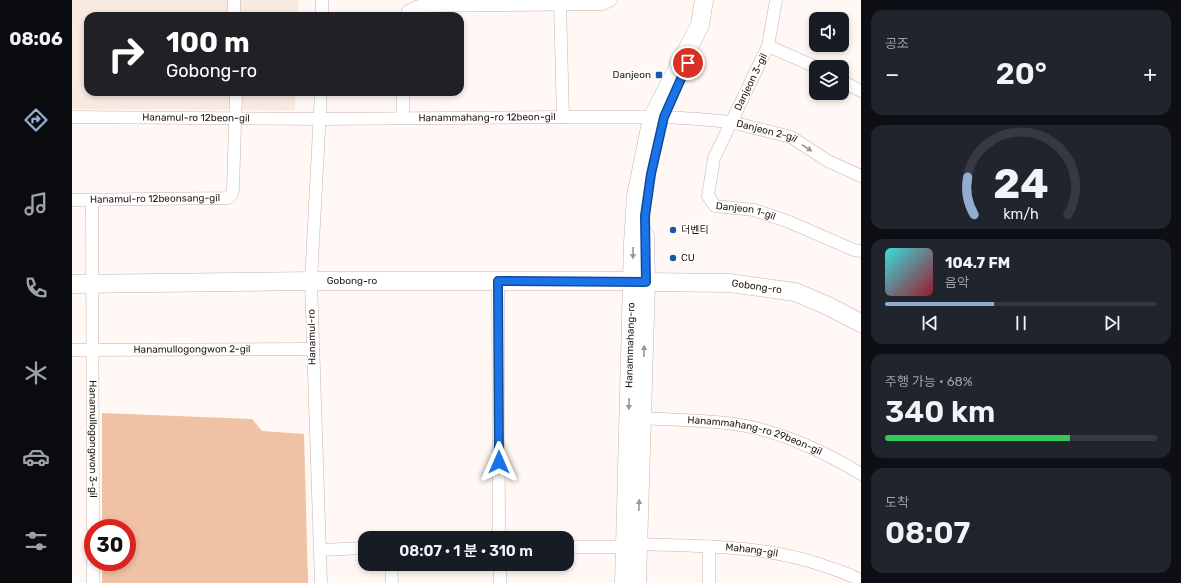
<!DOCTYPE html>
<html lang="ko">
<head>
<meta charset="utf-8">
<style>
  body { margin:0; font-family:Rubik,"Noto Sans KR",sans-serif; background:#20242c; color:#f1f3f6; height:100vh; display:flex; flex-direction:column; font-size:15px; white-space:nowrap }
  * { box-sizing:border-box; margin:0 }
  p { font-size:13px; color:#9ea1a6 }
  .icon { flex:none; width:22px; height:22px; fill:none; stroke:currentColor; stroke-width:2; stroke-linecap:round; stroke-linejoin:round }
  .map { position:relative; flex:1; overflow:hidden }
  .sheet { display:flex; flex-direction:column; gap:10px; padding:10px; background:#0d0f14; width:320px }
  .sheet>* { flex:none }
  .guide { position:absolute; left:12px; top:12px; width:380px; height:84px; border-radius:12px; box-shadow:0 2px 6px #0003; background:#202124; color:#fff; overflow:hidden }
  .buttons { position:absolute; left:737px; top:12px; display:grid; gap:8px }
  .buttons a { display:grid; place-items:center; width:40px; height:40px; border-radius:8px; background:#171b24; box-shadow:0 2px 6px #0003; font-size:20px }
  .speed { position:absolute; left:12px; top:519px; display:flex; gap:8px; font-size:20px; font-weight:700; text-align:center }
  .speed>* { display:grid; place-content:center; width:52px; height:52px; border-radius:50%; background:#171b24; box-shadow:0 2px 6px #0003; line-height:1 }
  .speed .limit { border:6px solid #d22; background:#fff; color:#111 }
  .pin { position:absolute; display:grid; place-items:center; width:34px; height:34px; color:#fff; margin:-17px; border:2px solid #fff; border-radius:50%; box-shadow:0 1px 4px #0007 }
  .me { position:absolute; width:44px; margin:-22px; rotate:0deg; stroke-linejoin:round; filter:drop-shadow(0 0 3px #0008) }
  .turn { display:flex; align-items:center; gap:14px; height:84px; padding:0 16px; font-size:18px }
  .turn .icon { width:52px; height:52px; stroke-width:2.5 }
  .turn b { display:block; font-size:28px; line-height:34px }
  .big { font-size:30px; font-weight:600; line-height:1.1 }
  .sheet .card { flex:1; display:flex; flex-direction:column; justify-content:center; gap:6px; min-width:0; padding:0 14px; border-radius:12px; background:#20242c }
  .sheet .dial { align-items:center; gap:0 }
  .dial svg { height:104px; overflow:visible; fill:none; stroke:#363941; stroke-width:7; stroke-linecap:round; text-anchor:middle }
  .dial text { fill:#f1f3f6; stroke:none }
  .song { display:flex; align-items:center; gap:12px }
  .cover { width:48px; height:48px; border-radius:6px; background:linear-gradient(135deg,hsl(180 70% 55%),hsl(350 70% 35%)) }
  .played { height:4px; border-radius:2px; background:linear-gradient(90deg,#92acd2 40%,#363941 40%) }
  .keys { display:flex; justify-content:space-around; direction:ltr }
  .heat { display:flex; justify-content:space-between; align-items:center; font-size:22px; direction:ltr }
  .charge { height:6px; border-radius:3px; background:linear-gradient(90deg,#34c759 68%,#363941 0) }
  .trip { position:absolute; left:286px; top:531px; width:216px; height:40px; border-radius:12px; background:#171b24; box-shadow:0 2px 6px #0003; font-weight:600; line-height:40px; text-align:center }
  main { display:flex; flex:1; min-height:0 }
  .tab-bar { display:flex; flex-direction:column; width:72px; justify-content:space-around; align-items:center; background:#090b0e; color:#9ea1a6 }
  .tab-bar .icon { width:28px; height:28px }
  .tab-bar .selected { color:#92acd2 }
  .tab-bar b { font-size:18px; color:#f1f3f6 }
  .map>svg:first-child { display:block }
</style>
</head>
<body>
<main>
<nav class="tab-bar">
<b>08:06</b>
<svg class="icon selected" aria-label="directions" viewBox="0 0 24 24"><path d="M12 3l9 9-9 9-9-9zM9 14v-3h6M13 9l2 2-2 2"/></svg>
<svg class="icon" aria-label="music" viewBox="0 0 24 24"><path d="M9 18V5l10-2v13"/><circle cx="6" cy="18" r="3"/><circle cx="16" cy="16" r="3"/></svg>
<svg class="icon" aria-label="phone" viewBox="0 0 24 24"><path d="M5 4h4l2 5-3 2q2 4 5 5l2-3 5 2v4C11 20 4 13 5 4z"/></svg>
<svg class="icon" aria-label="climate" viewBox="0 0 24 24"><path d="M12 3v18M4 7l16 10M4 17L20 7"/></svg>
<svg class="icon" aria-label="car" viewBox="0 0 24 24"><path d="M5 17H2v-5l4-1 3-4h7l3 4 3 1v5h-3M9 17h6M6 11h13"/><circle cx="7" cy="17" r="2"/><circle cx="17" cy="17" r="2"/></svg>
<svg class="icon" aria-label="filters" viewBox="0 0 24 24"><path d="M4 7h16M4 17h16"/><circle cx="9" cy="7" r="2"/><circle cx="15" cy="17" r="2"/></svg>
</nav>
<div class="map">
<svg width="789" height="583" viewBox="0 0 789 583">
  <rect width="100%" height="100%" fill="#fff8f4"/>
  <path fill="#f8e9e1" d="M0,0H227L226,16H16V92H223V110L0,109Z"/>
  <path fill="#f0c1a5" d="M30,413L180,419L190,431L232,434L236,583H30V562H55V528H30Z"/>
  <g fill="none" stroke-linecap="round" stroke-linejoin="round">
    <defs>
      <g id="street">
        <path d="M162,0V16"/>
        <path id="s1" d="M704,0L696,46L642,158L636,196L643,206L682,210L715,221L782,250L789,251"/>
        <path d="M488,5L491,117"/>
        <path d="M250,16V0"/>
        <path d="M334,16L336,11L347,6L531,4L539,0"/>
        <path d="M696,46L744,67"/>
        <path d="M770,81L789,91"/>
        <path id="s2" d="M0,117L249,119L491,117H592L626,119L659,122L719,137L756,161L789,176"/>
        <path d="M331,117V92"/>
        <path id="s3" d="M0,200L156,198L160,194L161,189L164,92"/>
        <path id="s4" d="M20,201L21,528"/>
        <path d="M426,281L427,538"/>
        <path id="s5" d="M0,350L240,349"/>
        <path id="s6" d="M570,418C601,420 632,420 662,424C703,429 754,452 789,474"/>
        <path id="s7" d="M566,544C629,546 690,545 750,565C763,570 777,573 789,581"/>
        <path d="M637,546V583"/>
        <path d="M495,547H553"/>
        <path d="M249,550L293,548"/>
        <path d="M319,564L320,583"/>
        <path d="M428,564V583"/>
        <path d="M21,583V562"/>
        <path d="M249,583L239,281L249,92"/>
      </g>
      <g id="secondary">
        <path id="s8" d="M574,282L657,283L723,292L754,305L789,323"/>
        <path id="s9" d="M0,284L239,281H561"/>
        <path id="s10" d="M552,583L561,243L564,196L580,118L628,25L632,0"/>
        <path d="M565,583L574,282L573,236"/>
      </g>
    </defs>
    <use href="#street" stroke="#c5b5ab" stroke-width="13"/>
    <use href="#secondary" stroke="#c5b5ab" stroke-width="19"/>
    <use href="#street" stroke="#fff" stroke-width="12"/>
    <use href="#secondary" stroke="#fff" stroke-width="18"/>
  </g>
  <defs><path id="oneway-solid" d="M-6-.8H1V-3.2L6.5 0L1 3.2V.8H-6Z"/></defs>
  <g fill="#9a9896">
    <use href="#oneway-solid" transform="translate(735 148) rotate(33)"/>
    <use href="#oneway-solid" transform="translate(561 253) rotate(91)"/>
    <use href="#oneway-solid" transform="translate(572 351) rotate(-88)"/>
    <use href="#oneway-solid" transform="translate(557 404) rotate(92)"/>
    <use href="#oneway-solid" transform="translate(567 505) rotate(-88)"/>
  </g>
  <g fill="none" stroke-linecap="round" stroke-linejoin="round">
    <defs>
      <path id="route" d="M427,462L426,281L574,282L573,216L579,174L592,117L616,63"/>
    </defs>
    <use href="#route" stroke="#114b97" stroke-width="10"/>
    <use href="#route" stroke="#1a73e8" stroke-width="7"/>
  </g>
  <g fill="#1d55a7" stroke="#fff" stroke-width="1.5">
    <rect x="583" y="71" width="8" height="8" rx="2"/>
    <circle cx="601" cy="230" r="4"/>
    <circle cx="601" cy="258" r="4"/>
  </g>
  <g text-anchor="middle" dominant-baseline="central" stroke-width="3" stroke-linejoin="round" paint-order="stroke">
    <g font-size="10" fill="#1f1915" stroke="#fff" text-anchor="start">
      <text x="579" y="75" text-anchor="end">Danjeon</text>
      <text x="609" y="230">더벤티</text>
      <text x="609" y="258">CU</text>
    </g>
    <g font-size="10" fill="#1f1915" stroke="#fff">
      <text transform="translate(679 82) rotate(-64)">Danjeon 3-gil</text>
      <text stroke="none"><textPath href="#s2" startOffset="415">Hanammahang-ro 12beon-gil</textPath></text>
      <text stroke="none"><textPath href="#s2" startOffset="124">Hanamul-ro 12beon-gil</textPath></text>
      <text stroke="none"><textPath href="#s2" startOffset="696">Danjeon 2-gil</textPath></text>
      <text stroke="none"><textPath href="#s3" startOffset="83">Hanamul-ro 12beonsang-gil</textPath></text>
      <text stroke="none"><textPath href="#s1" startOffset="253">Danjeon 1-gil</textPath></text>
      <text stroke="none"><textPath href="#s9" startOffset="280">Gobong-ro</textPath></text>
      <text stroke="none"><textPath href="#s8" startOffset="111">Gobong-ro</textPath></text>
      <text transform="translate(240 337) rotate(-91)">Hanamul-ro</text>
      <text stroke="none"><textPath href="#s10" startOffset="238">Hanammahang-ro</textPath></text>
      <text stroke="none"><textPath href="#s5" startOffset="120">Hanamullogongwon 2-gil</textPath></text>
      <text stroke="none"><textPath href="#s6" startOffset="115">Hanammahang-ro 29beon-gil</textPath></text>
      <text stroke="none"><textPath href="#s4" startOffset="238">Hanamullogongwon 3-gil</textPath></text>
      <text stroke="none"><textPath href="#s7" startOffset="114">Mahang-gil</textPath></text>
    </g>
  </g>
</svg>
<div class="buttons">
<a><svg class="icon" aria-label="sound" viewBox="0 0 24 24"><path d="M4 9h4l5-4v14l-5-4H4zM17 9q2 3 0 6"/></svg></a>
<a><svg class="icon" aria-label="layers" viewBox="0 0 24 24"><path d="M12 4l9 5-9 5-9-5zM3 14l9 5 9-5"/></svg></a>
</div>
<div class="speed"><div class="limit">30</div></div>
<div class="pin" style="left:616px;top:63px;background:#d93025"><svg class="icon" aria-label="arrive" viewBox="0 0 24 24"><path d="M6 21V4h12l-3 4 3 4H6"/></svg></div>
<svg class="me" style="left:427px;top:462px" viewBox="-20 -20 40 40"><path d="M0-17L14 15 0 8-14 15z" fill="#1a73e8" stroke="#fff" stroke-width="4"/></svg>
<div class="trip">08:07 · 1 분 · 310 m</div>
<div class="guide">
<div class="turn"><svg class="icon" aria-label="right" viewBox="0 0 24 24"><path d="M7 20v-9h11M14 6l5 5-5 5"/></svg><div><b>100 m</b>Gobong-ro</div></div>
</div>
</div>
<section class="sheet">
<div class="card"><p>공조</p>
<div class="heat"><a>−</a><b class="big">20°</b><a>+</a></div>
</div>
<div class="card dial"><svg viewBox="0 0 100 80">
<path d="M14 69A42 42 0 1 1 86 69"/>
<path d="M14 69A42 42 0 0 1 9 40" stroke="#92acd2"/>
<text x="50" y="56" font-size="32" font-weight="700">24</text>
<text x="50" y="72" font-size="11">km/h</text>
</svg></div>
<div class="card">
<div class="song"><i class="cover"></i><div><b>104.7 FM</b><p>음악</p></div></div>
<div class="played"></div>
<div class="keys"><svg class="icon" aria-label="previous" viewBox="0 0 24 24"><path d="M18 5L8 12l10 7zM5 5v14"/></svg><svg class="icon" aria-label="pause" viewBox="0 0 24 24"><path d="M8 5v14M16 5v14"/></svg><svg class="icon" aria-label="next" viewBox="0 0 24 24"><path d="M6 5l10 7-10 7zM19 5v14"/></svg></div>
</div>
<div class="card"><p>주행 가능 · 68%</p><b class="big">340 km</b><div class="charge"></div></div>
<div class="card"><p>도착</p><b class="big">08:07</b></div>
</section>
</main>
</body>
</html>
